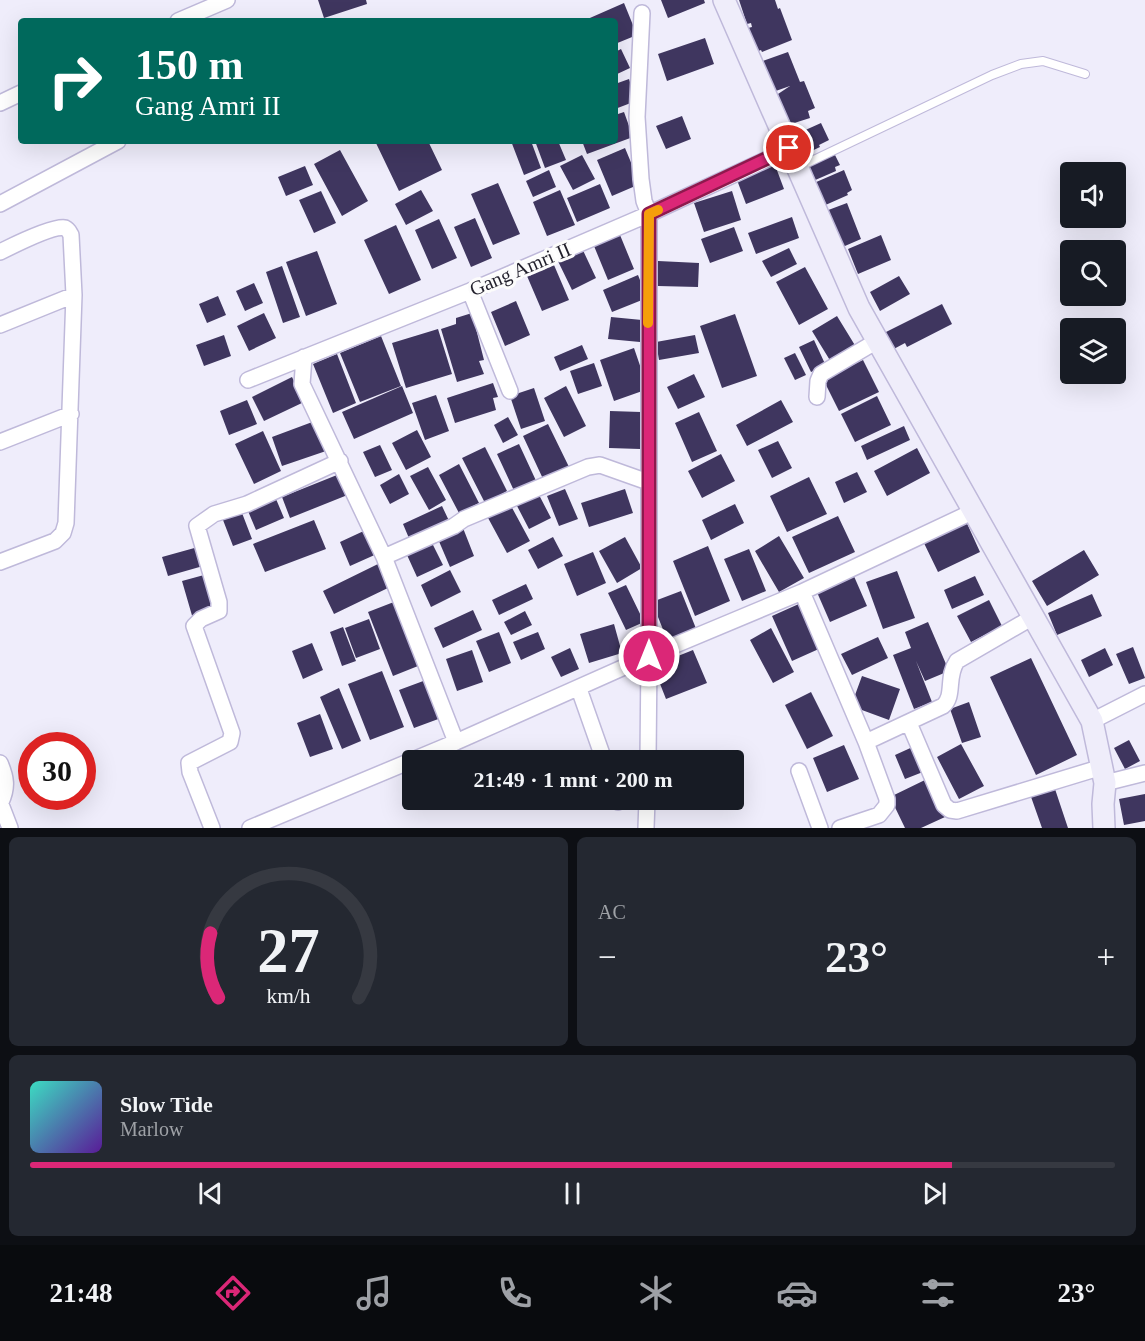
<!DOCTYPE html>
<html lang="id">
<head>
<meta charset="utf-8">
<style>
  body { margin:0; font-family:Georgia,serif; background:#242831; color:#f1f3f6; height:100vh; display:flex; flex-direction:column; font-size:22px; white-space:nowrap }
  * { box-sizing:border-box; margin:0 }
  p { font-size:20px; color:#9ea1a6 }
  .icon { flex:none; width:33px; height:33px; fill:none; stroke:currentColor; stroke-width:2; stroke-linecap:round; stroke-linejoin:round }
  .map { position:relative; height:828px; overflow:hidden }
  .drawer { display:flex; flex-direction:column; gap:9px; padding:9px; background:#0d0f14; flex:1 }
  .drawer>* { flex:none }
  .guide { position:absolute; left:18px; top:18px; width:600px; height:126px; border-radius:6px; box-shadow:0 6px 24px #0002; background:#00695c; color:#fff; overflow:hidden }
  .tools { position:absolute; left:1060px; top:162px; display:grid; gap:12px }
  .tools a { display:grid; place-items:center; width:66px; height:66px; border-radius:6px; background:#171b24; box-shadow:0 6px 24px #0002; font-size:30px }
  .speed { position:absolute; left:18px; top:732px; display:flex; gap:12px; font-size:30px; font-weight:700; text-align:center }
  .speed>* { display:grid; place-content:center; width:78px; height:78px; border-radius:50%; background:#171b24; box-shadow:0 6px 24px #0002; line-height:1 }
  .speed .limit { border:9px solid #d22; background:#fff; color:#111 }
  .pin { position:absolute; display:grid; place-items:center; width:51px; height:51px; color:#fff; margin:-26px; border:3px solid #fff; border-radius:50%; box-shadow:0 2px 6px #0007 }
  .me { position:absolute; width:66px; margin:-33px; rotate:0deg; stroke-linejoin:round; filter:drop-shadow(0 0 4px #0008) }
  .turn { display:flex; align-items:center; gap:21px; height:126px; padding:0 18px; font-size:27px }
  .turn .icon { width:78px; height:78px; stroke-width:2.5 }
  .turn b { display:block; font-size:42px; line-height:51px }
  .big { font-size:45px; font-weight:700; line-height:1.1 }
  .drawer .card { flex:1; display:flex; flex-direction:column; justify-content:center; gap:9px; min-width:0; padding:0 21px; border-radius:9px; background:#242831 }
  .drawer .dial { align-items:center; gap:0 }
  .dial svg { height:156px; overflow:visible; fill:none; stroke:#363941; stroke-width:7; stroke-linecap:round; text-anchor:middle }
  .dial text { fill:#f1f3f6; stroke:none }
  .song { display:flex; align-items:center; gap:18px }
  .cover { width:72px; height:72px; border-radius:9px; background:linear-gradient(135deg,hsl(170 70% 55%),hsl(270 70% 35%)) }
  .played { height:6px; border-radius:3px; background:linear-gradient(90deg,#db2777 85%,#363941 85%) }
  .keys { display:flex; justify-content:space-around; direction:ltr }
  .heat { display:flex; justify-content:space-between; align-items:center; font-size:33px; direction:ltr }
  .drawer .tiles { flex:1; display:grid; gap:9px; grid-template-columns:1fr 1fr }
  .card:last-child { grid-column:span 2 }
  .trip { position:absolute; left:402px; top:750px; width:342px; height:60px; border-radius:6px; background:#171b24; box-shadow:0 6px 24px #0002; font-weight:700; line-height:60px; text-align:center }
  .tabs { display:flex; height:96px; justify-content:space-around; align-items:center; background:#090b0e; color:#9ea1a6 }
  .tabs .icon { width:42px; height:42px }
  .tabs .selected { color:#db2777 }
  .tabs b { font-size:27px; color:#f1f3f6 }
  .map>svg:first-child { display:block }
</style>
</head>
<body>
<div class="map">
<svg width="1145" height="828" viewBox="0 0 1145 828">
  <rect width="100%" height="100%" fill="#efedfb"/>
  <path fill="#3f365f" d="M318,0H366L367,4L324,18Z
    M661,0H704L705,3L668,18Z
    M739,0H775L778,9L780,8L792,40L762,52L761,50L756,52L748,28L752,27L751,23L747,24Z
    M624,3L637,35L615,44V21H583Z
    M705,38L714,64L667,81L658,54Z
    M621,49L630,68L615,75V52Z
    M788,52L800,82L804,81L815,108L808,111L810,118L788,125L778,94L790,86L770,93L760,62Z
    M629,79L636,101L615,109V84Z
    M624,112L633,137L587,154L582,141H615V115Z
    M682,116L691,139L666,149L656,126Z
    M821,123L829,140L819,145L820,147L801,156L794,139L802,135L801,132Z
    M375,141H428L442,170L399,191Z
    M511,141H531L541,168L524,175Z
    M535,141H558L566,160L545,168Z
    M625,148L640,184L612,196L597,160Z
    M340,150L368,201L342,216L314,164Z
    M582,155L595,179L573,190L560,166Z
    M835,155L840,165L835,167L836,171L813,181L806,166Z
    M775,165L784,189L746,204L737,180Z
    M305,166L313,185L286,196L278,177Z
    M549,170L556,187L533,197L526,181Z
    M844,170L852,190L847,193L848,195L821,207L814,183Z
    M498,183L520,234L493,245L471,194Z
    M600,184L610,208L577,222L567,198Z
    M421,190L433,211L406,225L395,204Z
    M560,190L575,225L547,236L533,202Z
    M321,191L336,223L314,233L299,200Z
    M732,191L741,220L704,232L694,203Z
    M847,203L861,239L838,249L823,212Z
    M792,217L799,238L756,254L748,233Z
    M475,218L492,258L471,267L454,227Z
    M439,219L457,258L432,269L415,230Z
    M396,225L421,280L389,294L364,240Z
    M734,227L743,251L710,263L701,239Z
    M620,235L634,269L608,280L594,246Z
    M881,235L891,260L858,274L848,249Z
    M580,244L596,278L572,290L555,255Z
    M789,248L797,264L771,277L762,261Z
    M317,251L337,304L306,316L286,262Z
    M551,258L569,300L542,311L524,269Z
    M658,261L699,263L698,287L658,286Z
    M282,266L300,317L283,323L266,272Z
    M805,267L828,309L799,325L776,282Z
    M638,275L647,298L612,312L603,290Z
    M899,276L910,294L880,311L870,292Z
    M254,283L263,303L245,311L236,291Z
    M218,296L226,315L207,323L199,304Z
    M516,301L530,335L505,346L491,312Z
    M942,304L952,324L907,347L905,343L890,351L882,334Z
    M264,313L276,338L249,351L237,326Z
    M472,313L484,360L479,361L484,374L457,382L441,329L456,324V318Z
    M735,314L757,376L722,388L700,326Z
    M837,316L856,347L831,362L812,331Z
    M611,317L642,320L640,342L608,339Z
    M438,329L452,374L406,388L392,343Z
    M224,335L231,356L204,366L196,345Z
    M695,335L699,353L659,360L656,342Z
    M381,336L401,386L360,402L340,353Z
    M814,340L826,366L811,372L799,347Z
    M582,345L588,359L560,371L554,357Z
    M634,348L648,389L614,401L600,360Z
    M795,353L806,375L795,380L784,358Z
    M337,354L356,403L333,413L313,364Z
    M863,360L879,392L839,411L823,379Z
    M594,363L602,386L578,394L570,371Z
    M694,374L705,397L678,409L667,387Z
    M292,377L304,402L264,421L252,397Z
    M493,383L498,397L493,398L496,410L455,423L447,398Z
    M402,386L413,413L354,439L342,412Z
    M566,386L586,426L564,437L544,398Z
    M534,388L545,421L521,429L510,396Z
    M436,395L449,431L425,440L412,403Z
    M877,396L891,425L855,442L841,414Z
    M247,400L257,424L229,435L220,411Z
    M781,400L793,422L747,446L736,425Z
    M610,411L641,412L640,449L609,448Z
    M699,412L717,451L692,462L675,423Z
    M508,417L518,435L503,443L494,425Z
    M315,421L326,451L282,466L272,437Z
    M548,424L570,469L544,481L523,436Z
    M904,426L910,440L867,460L861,446Z
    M417,430L431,457L406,470L392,443Z
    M263,431L281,471L254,484L235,444Z
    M778,441L792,468L772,478L758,450Z
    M519,444L538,485L516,495L497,454Z
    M380,445L392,470L375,477L363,452Z
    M485,447L507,491L485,503L462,458Z
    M917,448L930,473L887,496L874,471Z
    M721,454L735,481L702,498L688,471Z
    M459,464L479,503L459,513L439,475Z
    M428,467L446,500L429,510L410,476Z
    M857,472L867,492L844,503L835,482Z
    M342,473L350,494L290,518L282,497Z
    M399,474L409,494L390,504L380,485Z
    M809,477L827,514L787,532L770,496Z
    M565,489L578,519L559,526L547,496Z
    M625,489L633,513L589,527L581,503Z
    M538,493L551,518L529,529L516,504Z
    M276,499L284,518L256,530L248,511Z
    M510,504L530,541L507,553L487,516Z
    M735,504L744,523L711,540L702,520Z
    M442,506L451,525L411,543L403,524Z
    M242,513L252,539L233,546L223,520Z
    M838,516L855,552L809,573L792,537Z
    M965,519L980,552L938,572L922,539Z
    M314,520L326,549L265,572L253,544Z
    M463,528L474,556L450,567L438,539Z
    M368,529L379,553L350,566L340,542Z
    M779,536L804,578L779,592L755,551Z
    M553,537L563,556L538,569L528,550Z
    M625,537L642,568L617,583L599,551Z
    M432,543L443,565L417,577L407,555Z
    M708,546L730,601L695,616L673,561Z
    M198,547L203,566L168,576L162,557Z
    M749,549L766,591L742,601L724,559Z
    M1084,550L1099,575L1047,606L1032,581Z
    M593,552L606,583L577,596L564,564Z
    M378,564L390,587L334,614L323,591Z
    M450,570L461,592L431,607L421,585Z
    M897,571L915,618L883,629L866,582Z
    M853,574L867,606L830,622L816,590Z
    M204,575L215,612L193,619L182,581Z
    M975,576L984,595L952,609L944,590Z
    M526,584L533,599L499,615L492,600Z
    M626,585L644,622L626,630L608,593Z
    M681,591L697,631L668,642L652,602Z
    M1092,594L1102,616L1057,635L1048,613Z
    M399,600L423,664L393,676L368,612Z
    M989,600L1002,626L971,642L957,616Z
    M801,603L821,648L792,661L772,616Z
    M473,610L482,630L443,648L434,628Z
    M525,611L532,625L511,635L504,622Z
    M369,619L380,649L356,658L345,628Z
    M928,622L949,671L925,681L916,661L932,702L914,709L893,655L911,648L905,632Z
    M614,624L622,653L589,663L580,634Z
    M343,627L356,661L342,666L330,632Z
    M771,628L794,672L773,683L750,640Z
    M499,632L511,663L489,672L476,641Z
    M538,632L545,649L521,660L513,642Z
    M878,637L888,658L852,675L841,654Z
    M312,643L323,670L303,679L292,651Z
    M1133,647L1145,678L1129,684L1116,654Z
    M570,648L579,669L561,677L551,657Z
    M1105,648L1113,665L1089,677L1081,660Z
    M472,650L483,682L457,691L446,659Z
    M693,650L707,683L666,699L653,666Z
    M1031,658L1077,755L1036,775L990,677Z
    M382,671L404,727L370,740L348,684Z
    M862,676L900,689L889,720L851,706Z
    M426,680L441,718L414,728L399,690Z
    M339,688L361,741L342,749L320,697Z
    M811,692L833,736L807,749L785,705Z
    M969,702L981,737L962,743L950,709Z
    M320,714L333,749L310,757L297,723Z
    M1129,740L1140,761L1125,769L1114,748Z
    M961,744L984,786L959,799L937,757Z
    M844,745L859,779L827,792L813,758Z
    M917,745L928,770L905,779L895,755Z
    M927,779L945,817L921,828H905L890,797Z
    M1054,786L1068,828H1042L1030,794Z
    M1145,794V821L1124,825L1119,799Z"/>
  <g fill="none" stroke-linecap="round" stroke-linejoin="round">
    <defs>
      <path id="lane" d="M799,167L992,75L1021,64L1043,61L1085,74"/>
      <path id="street" d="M642,13L637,117L641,179L644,201L649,214V656L648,760
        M178,21L227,0
        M0,103L21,93
        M0,204L118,141
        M0,252C12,246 54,225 65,228C69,230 69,232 71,235L74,295L66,523L63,533L55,541L0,562
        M470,291L510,391
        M0,325L74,295
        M304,357L302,384L384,557L456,742
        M248,380L470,291L649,214L789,149
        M817,397L818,381L821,374L877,341
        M0,442L71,414
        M384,557L454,526L464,519L588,467L600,465L648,482
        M802,592L866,742L887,799V805L879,815L840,828
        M579,689L604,760
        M1092,721L1145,694
        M909,723L944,805L950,810L957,811L1102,767
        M866,742L943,706C955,696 946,677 957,661L1033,617
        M0,763C6,777 8,787 1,802
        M799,771L820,828
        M1105,783L1145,773
        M617,800L618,802
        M0,802L10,828
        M212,828L190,772L189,763L230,742L232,733L194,626L201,619L219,611V602L197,526L214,514L247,504L340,461
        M250,828L456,742L649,656L802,592L974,511
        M646,828L647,800"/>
      <path id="secondary" d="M724,0L859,308L1092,721L1105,783L1103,804L1104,828"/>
    </defs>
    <use href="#lane" stroke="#bfb9da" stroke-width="10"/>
    <use href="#street" stroke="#bfb9da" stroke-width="18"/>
    <use href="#secondary" stroke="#bfb9da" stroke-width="24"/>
    <use href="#lane" stroke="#fff" stroke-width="8"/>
    <use href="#street" stroke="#fff" stroke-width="15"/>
    <use href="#secondary" stroke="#efedfa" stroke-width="21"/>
  </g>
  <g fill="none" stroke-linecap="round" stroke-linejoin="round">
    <defs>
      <path id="route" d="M649,656V214L789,148"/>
    </defs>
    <use href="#route" stroke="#8e194d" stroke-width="15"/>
    <use href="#route" stroke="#db2777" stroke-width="10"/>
    <path stroke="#f59e0b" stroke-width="10" d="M648,323L649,214L658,210"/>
  </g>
  <g text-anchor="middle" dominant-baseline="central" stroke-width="6" stroke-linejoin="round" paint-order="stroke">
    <g font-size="20" fill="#211f2b" stroke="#fcfcfc">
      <text transform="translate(520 269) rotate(-23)">Gang Amri II</text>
    </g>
  </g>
</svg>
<div class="tools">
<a><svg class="icon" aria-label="sound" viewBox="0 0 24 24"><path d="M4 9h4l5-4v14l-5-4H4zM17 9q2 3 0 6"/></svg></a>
<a><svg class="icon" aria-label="search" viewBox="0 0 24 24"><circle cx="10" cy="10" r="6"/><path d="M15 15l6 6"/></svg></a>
<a><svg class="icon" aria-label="layers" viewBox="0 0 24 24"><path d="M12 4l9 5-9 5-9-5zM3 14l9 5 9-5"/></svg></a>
</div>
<div class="speed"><div class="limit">30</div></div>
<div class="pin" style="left:789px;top:148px;background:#d93025"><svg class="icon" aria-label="arrive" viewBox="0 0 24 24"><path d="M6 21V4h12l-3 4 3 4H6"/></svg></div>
<svg class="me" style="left:649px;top:656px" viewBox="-20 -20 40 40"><circle r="17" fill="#db2777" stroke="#fff" stroke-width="3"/><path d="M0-11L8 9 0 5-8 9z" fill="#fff"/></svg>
<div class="trip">21:49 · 1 mnt · 200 m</div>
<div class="guide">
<div class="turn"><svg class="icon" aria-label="right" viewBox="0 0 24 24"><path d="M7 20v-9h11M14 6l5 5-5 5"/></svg><div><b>150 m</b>Gang Amri II</div></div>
</div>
</div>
<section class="drawer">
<div class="tiles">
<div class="card dial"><svg viewBox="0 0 100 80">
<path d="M14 69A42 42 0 1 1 86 69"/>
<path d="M14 69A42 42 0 0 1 10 36" stroke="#db2777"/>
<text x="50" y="56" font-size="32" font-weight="700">27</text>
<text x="50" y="72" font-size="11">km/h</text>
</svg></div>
<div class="card"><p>AC</p>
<div class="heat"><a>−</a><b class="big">23°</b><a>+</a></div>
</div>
<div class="card">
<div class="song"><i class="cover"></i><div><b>Slow Tide</b><p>Marlow</p></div></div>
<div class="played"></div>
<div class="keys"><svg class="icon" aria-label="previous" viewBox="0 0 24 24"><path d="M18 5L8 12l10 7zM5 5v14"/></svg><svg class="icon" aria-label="pause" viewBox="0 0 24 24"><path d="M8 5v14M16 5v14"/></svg><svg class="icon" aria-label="next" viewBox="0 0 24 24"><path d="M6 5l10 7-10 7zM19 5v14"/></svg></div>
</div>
</div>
</section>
<nav class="tabs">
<b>21:48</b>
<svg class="icon selected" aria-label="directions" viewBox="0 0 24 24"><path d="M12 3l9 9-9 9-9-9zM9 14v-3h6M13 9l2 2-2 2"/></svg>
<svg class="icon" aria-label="music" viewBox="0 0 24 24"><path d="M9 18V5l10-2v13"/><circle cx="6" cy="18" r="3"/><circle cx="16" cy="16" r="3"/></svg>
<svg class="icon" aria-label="phone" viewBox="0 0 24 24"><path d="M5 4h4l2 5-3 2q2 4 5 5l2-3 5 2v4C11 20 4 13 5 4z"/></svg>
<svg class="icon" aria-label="climate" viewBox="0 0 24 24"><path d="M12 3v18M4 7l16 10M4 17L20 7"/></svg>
<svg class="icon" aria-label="car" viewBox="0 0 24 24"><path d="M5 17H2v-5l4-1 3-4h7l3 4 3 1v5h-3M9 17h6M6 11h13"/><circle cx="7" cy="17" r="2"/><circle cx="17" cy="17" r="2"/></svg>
<svg class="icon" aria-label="filters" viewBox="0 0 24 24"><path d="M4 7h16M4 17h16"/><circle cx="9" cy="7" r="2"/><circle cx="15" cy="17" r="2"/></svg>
<b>23°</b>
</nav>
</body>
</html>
